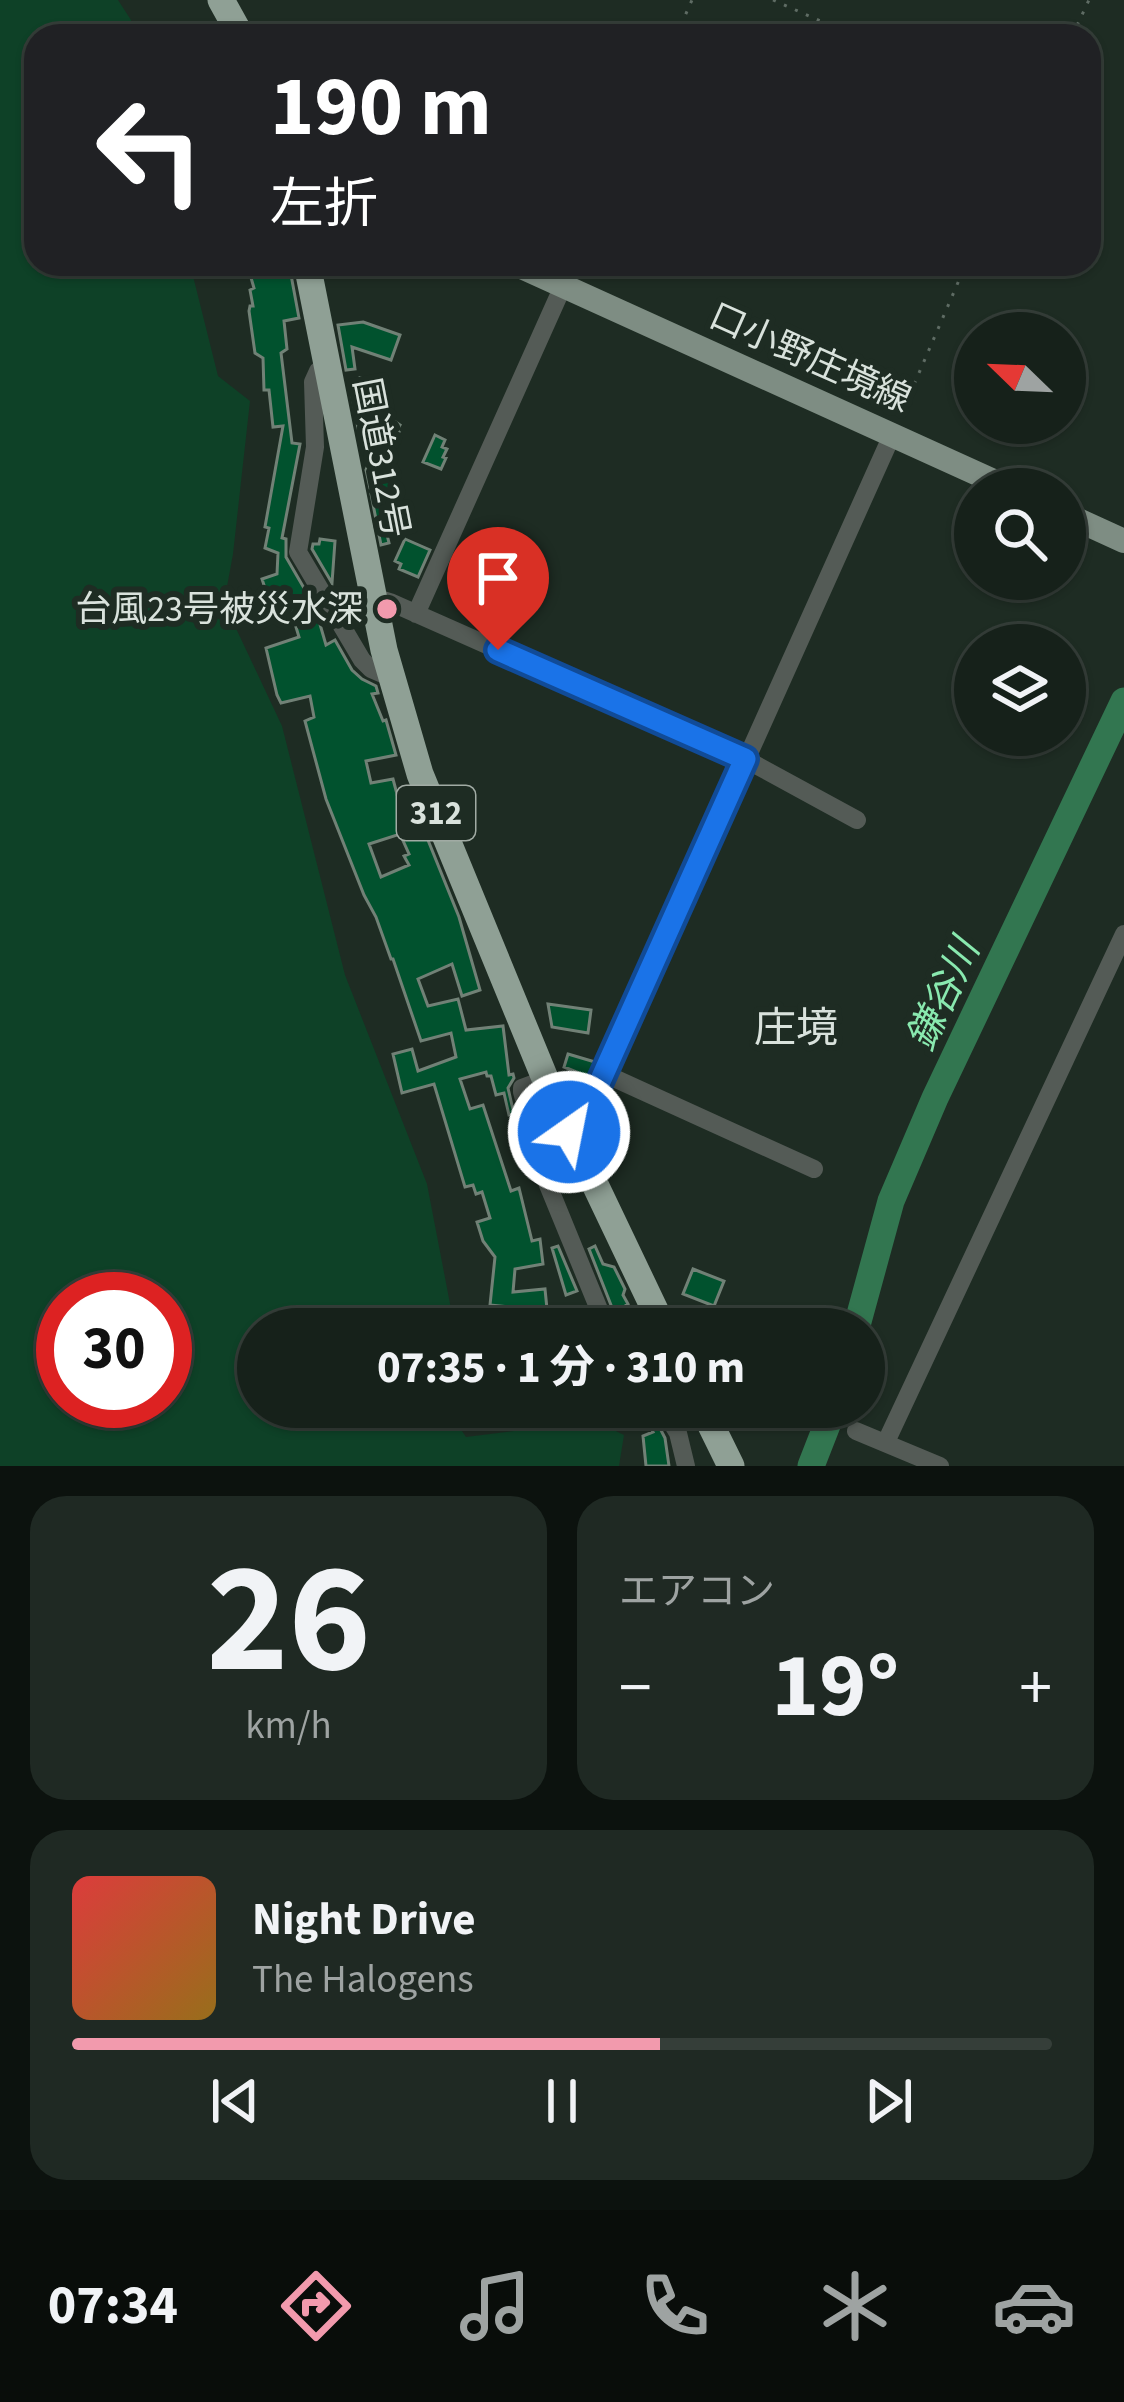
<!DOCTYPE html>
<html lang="ja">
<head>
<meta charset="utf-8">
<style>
  body { margin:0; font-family:"Source Sans 3","Noto Sans JP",sans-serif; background:#1f2923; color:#f1f3f6; height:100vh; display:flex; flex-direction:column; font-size:45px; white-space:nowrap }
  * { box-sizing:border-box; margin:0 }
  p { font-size:39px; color:#9ea3a2 }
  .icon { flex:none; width:66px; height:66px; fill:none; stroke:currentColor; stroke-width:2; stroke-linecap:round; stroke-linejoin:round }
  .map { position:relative; height:1466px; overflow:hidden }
  .details { display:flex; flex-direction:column; gap:30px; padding:30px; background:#0c120e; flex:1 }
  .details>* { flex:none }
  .banner { position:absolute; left:24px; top:24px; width:1077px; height:252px; border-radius:36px; box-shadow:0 3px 9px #0004,0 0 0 3px #353e39; background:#202124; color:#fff; overflow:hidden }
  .needle { width:78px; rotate:293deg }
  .tools { position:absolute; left:954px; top:312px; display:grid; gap:24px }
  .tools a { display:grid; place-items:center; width:132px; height:132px; border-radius:50%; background:#16211a; box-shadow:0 3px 9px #0004,0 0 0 3px #353e39; font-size:60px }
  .speed { position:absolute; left:36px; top:1272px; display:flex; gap:24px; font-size:60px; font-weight:700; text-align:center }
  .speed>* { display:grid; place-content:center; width:156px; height:156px; border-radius:50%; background:#16211a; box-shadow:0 3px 9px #0004,0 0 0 3px #353e39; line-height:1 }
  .speed .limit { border:18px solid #d22; background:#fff; color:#111 }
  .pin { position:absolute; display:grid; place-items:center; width:102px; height:102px; color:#fff; margin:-123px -51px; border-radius:50% 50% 50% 0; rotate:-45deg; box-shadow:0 0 12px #0007 }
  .pin .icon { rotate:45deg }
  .me { position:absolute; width:132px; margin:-66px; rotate:33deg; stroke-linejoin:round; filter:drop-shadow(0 0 9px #0008) }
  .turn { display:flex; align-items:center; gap:42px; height:252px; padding:0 48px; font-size:54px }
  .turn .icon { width:156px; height:156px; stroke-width:2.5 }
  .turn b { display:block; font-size:84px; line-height:102px }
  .big { font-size:90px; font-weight:700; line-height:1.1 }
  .details .widget { flex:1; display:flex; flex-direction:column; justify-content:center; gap:18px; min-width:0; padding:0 42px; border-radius:36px; background:#1f2923 }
  .details .dial { align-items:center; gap:0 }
  .dial b { font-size:156px; line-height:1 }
  .song { display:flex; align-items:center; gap:36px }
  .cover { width:144px; height:144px; border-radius:18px; background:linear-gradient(135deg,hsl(0 70% 55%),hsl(40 70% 35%)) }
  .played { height:12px; border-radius:6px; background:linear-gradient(90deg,#f29aad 60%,#353e39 60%) }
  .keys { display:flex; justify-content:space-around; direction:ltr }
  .heat { display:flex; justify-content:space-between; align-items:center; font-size:66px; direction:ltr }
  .details .tiles { flex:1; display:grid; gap:30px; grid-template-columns:1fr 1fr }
  .widget:last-child { grid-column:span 2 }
  .trip { position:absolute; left:237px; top:1308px; width:648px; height:120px; border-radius:60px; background:#16211a; box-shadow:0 3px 9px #0004,0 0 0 3px #353e39; font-weight:700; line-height:120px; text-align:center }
  .menu { display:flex; height:192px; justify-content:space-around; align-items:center; background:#090d0a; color:#9ea3a2 }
  .menu .icon { width:84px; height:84px }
  .menu .selected { color:#f29aad }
  .menu b { font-size:54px; color:#f1f3f6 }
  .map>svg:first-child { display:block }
</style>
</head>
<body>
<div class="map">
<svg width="1124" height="1466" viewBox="0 0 1124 1466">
  <rect width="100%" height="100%" fill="#1e2c23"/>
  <path fill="#0e4127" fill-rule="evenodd" d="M0,0H118L131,20L134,36H36V264H190L218,376L250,401L233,554L224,603L282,726L345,975L427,1184L452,1314L450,1329H258V1407H446L466,1437L595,1421L624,1435L619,1466H0ZM63,1299H165V1401H63Z"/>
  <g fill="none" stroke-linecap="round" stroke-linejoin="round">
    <path stroke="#327650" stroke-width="27" d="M856,1329L891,1201L935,1098L1124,701
      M811,1466L834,1407"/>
  </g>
  <path fill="#01522e" stroke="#718176" stroke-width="3" fill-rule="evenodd" d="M247,264H289L299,318L284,321L287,349L281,353L292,443L300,444L282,538L286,539V557L315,607L326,645L335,640L352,670L362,679L376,686L378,693L372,694L383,721L386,720L396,755L366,761L371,783L393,779L402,813L415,808L459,917L480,990L462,996L452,964L418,979L428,1006L458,999L466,1030L503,1026L509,1075L513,1074L514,1078L508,1088L514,1114L509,1115L504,1093L496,1095L491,1076H487L486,1072L460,1079L470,1109L483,1105L511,1191L519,1188L532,1241L540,1239L543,1264L515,1269L513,1292L545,1289L549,1329H530L528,1309L490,1305L495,1257L483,1241L477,1222L490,1218L482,1192L476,1194L473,1185L465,1187L434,1084L402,1093L393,1054L412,1049L418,1071L456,1057L451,1033L421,1041L393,959H391L376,917L364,895L326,799L305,721L314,717L310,696L281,703L277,695L266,648L299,637L290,607L273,613L262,579L277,574L278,553L265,548L269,528L265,527L283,426L273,427L269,390H264L263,358L255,353L249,311L250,306H253L250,290L254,288ZM400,834L409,854L404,856L409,865L381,877L369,844Z
    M363,322L400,335L391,360L352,347L355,369L346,370L338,325Z
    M360,378L386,386L383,401L364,397L370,431L359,433L352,396L357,395Z
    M388,417L400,425L397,430L399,432L372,472L398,483L392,495L398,498L393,511L380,506L389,543L381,545L371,494L373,489L370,488L366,470L373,453L366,449Z
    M435,435L445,440L442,447L447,449L443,457L446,458L441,469L423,462Z
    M320,539L335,541L332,583L312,549L313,544H319Z
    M405,539L430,550L418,577L399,569L401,564L395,561Z
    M548,1004L591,1010L588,1033L552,1027Z
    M568,1054L595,1062L583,1089L575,1086L579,1073L564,1067Z
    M558,1246L577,1291L566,1295L552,1248Z
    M595,1246L603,1264L614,1267L625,1289L623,1295L628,1304L622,1308L627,1318L624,1319L627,1327L620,1328L589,1249Z
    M693,1269L724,1281L714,1306L683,1294Z
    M495,1407H550V1410L503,1427Z
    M638,1407H649L665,1438L669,1466H646L643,1436L653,1432Z"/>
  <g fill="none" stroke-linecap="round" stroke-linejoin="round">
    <path stroke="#5f6c64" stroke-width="3" stroke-dasharray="3 9" stroke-linecap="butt" d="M773,0L854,36
      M676,36L692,0
      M1072,36L1089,0
      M900,417L966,264"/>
    <path stroke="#545b56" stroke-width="18" d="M326,365L318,371L313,382L315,447L298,552L362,660L371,669L392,678
      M373,601L380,599L390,602L745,759L857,820
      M416,614L563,286
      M605,1074L814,1169
      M546,1079L522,1088V1092L546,1180L607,1329
      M569,1132L581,1126L605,1074L892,435
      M662,1407L678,1433L686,1466
      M856,1431L940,1466
      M886,1442L1124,934"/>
    <path stroke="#7e8d83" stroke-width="24" d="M515,264L1011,489
      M1065,514L1124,541"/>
    <path stroke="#8fa095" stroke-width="27" d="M221,0L241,36
      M307,264L384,650L420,774L549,1088L664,1329
      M702,1407L731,1466"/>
  </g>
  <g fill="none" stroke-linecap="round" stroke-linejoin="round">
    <defs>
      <path id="route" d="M498,650L745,759L580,1126L569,1132"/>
    </defs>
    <use href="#route" stroke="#114b97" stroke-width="30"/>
    <use href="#route" stroke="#1a73e8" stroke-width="21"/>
  </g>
  <circle fill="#f29aad" stroke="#1e2c23" stroke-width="4.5" cx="387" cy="609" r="12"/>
  <g text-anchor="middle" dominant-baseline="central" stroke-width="12" stroke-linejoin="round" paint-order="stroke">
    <rect fill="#1e2c23" stroke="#a1aba4" stroke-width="3" x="397" y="786" width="78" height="54" rx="9"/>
    <g font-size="33" font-weight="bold" fill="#d9e2dc">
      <text x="436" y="813">312</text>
    </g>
    <g font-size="36" fill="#d9e2dc" stroke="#1e2c23">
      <text transform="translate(810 358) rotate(24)">口小野庄境線</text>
      <text transform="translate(381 458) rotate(79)">国道312号</text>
    </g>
    <g font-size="36" fill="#d9e2dc" stroke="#1e2c23" text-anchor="end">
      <text x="363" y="609">台風23号被災水深</text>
    </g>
    <g font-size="39" font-style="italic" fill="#89e9af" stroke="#1e2c23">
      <text transform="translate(944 995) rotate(-65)">鎌谷川</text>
    </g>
    <g font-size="42" fill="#d9e2dc" stroke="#1e2c23">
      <text x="796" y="1029">庄境</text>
    </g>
  </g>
</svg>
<div class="tools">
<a><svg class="needle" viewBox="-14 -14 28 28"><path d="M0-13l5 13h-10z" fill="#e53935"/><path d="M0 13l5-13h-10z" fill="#9ea3a2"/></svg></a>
<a><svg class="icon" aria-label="search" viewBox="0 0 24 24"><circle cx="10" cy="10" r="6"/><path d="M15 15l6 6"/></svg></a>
<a><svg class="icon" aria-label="layers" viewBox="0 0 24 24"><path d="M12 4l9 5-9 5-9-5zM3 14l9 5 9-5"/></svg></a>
</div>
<div class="speed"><div class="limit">30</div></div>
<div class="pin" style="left:498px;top:650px;background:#d93025"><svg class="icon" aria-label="arrive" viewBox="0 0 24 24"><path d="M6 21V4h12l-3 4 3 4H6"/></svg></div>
<svg class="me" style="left:569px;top:1132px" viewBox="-20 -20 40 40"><circle r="17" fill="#1a73e8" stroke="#fff" stroke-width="3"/><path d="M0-11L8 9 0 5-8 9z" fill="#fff"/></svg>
<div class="trip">07:35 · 1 分 · 310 m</div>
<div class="banner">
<div class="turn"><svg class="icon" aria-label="left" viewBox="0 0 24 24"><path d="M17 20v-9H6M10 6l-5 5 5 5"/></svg><div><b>190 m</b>左折</div></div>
</div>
</div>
<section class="details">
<div class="tiles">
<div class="widget dial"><b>26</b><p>km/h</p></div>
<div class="widget"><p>エアコン</p>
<div class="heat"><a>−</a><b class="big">19°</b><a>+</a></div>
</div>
<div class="widget">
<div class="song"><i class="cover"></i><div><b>Night Drive</b><p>The Halogens</p></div></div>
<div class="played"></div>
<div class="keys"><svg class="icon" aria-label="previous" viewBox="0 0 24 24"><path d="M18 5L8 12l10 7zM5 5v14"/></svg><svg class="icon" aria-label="pause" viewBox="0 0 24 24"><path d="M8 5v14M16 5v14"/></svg><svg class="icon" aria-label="next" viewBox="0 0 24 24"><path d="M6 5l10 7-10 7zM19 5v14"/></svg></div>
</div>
</div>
</section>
<nav class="menu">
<b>07:34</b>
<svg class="icon selected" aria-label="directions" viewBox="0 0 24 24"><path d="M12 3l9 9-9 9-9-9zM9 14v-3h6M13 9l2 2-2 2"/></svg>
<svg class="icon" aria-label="music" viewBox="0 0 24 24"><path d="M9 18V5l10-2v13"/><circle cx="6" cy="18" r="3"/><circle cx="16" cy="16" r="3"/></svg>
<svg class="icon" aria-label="phone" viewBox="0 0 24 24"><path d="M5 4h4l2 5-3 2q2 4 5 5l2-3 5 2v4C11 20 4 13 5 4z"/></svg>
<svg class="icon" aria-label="climate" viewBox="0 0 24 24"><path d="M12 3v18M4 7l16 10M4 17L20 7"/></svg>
<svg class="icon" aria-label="car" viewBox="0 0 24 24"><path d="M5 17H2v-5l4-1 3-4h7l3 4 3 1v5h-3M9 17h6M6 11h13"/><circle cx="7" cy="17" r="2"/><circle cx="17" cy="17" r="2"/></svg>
</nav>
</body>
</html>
